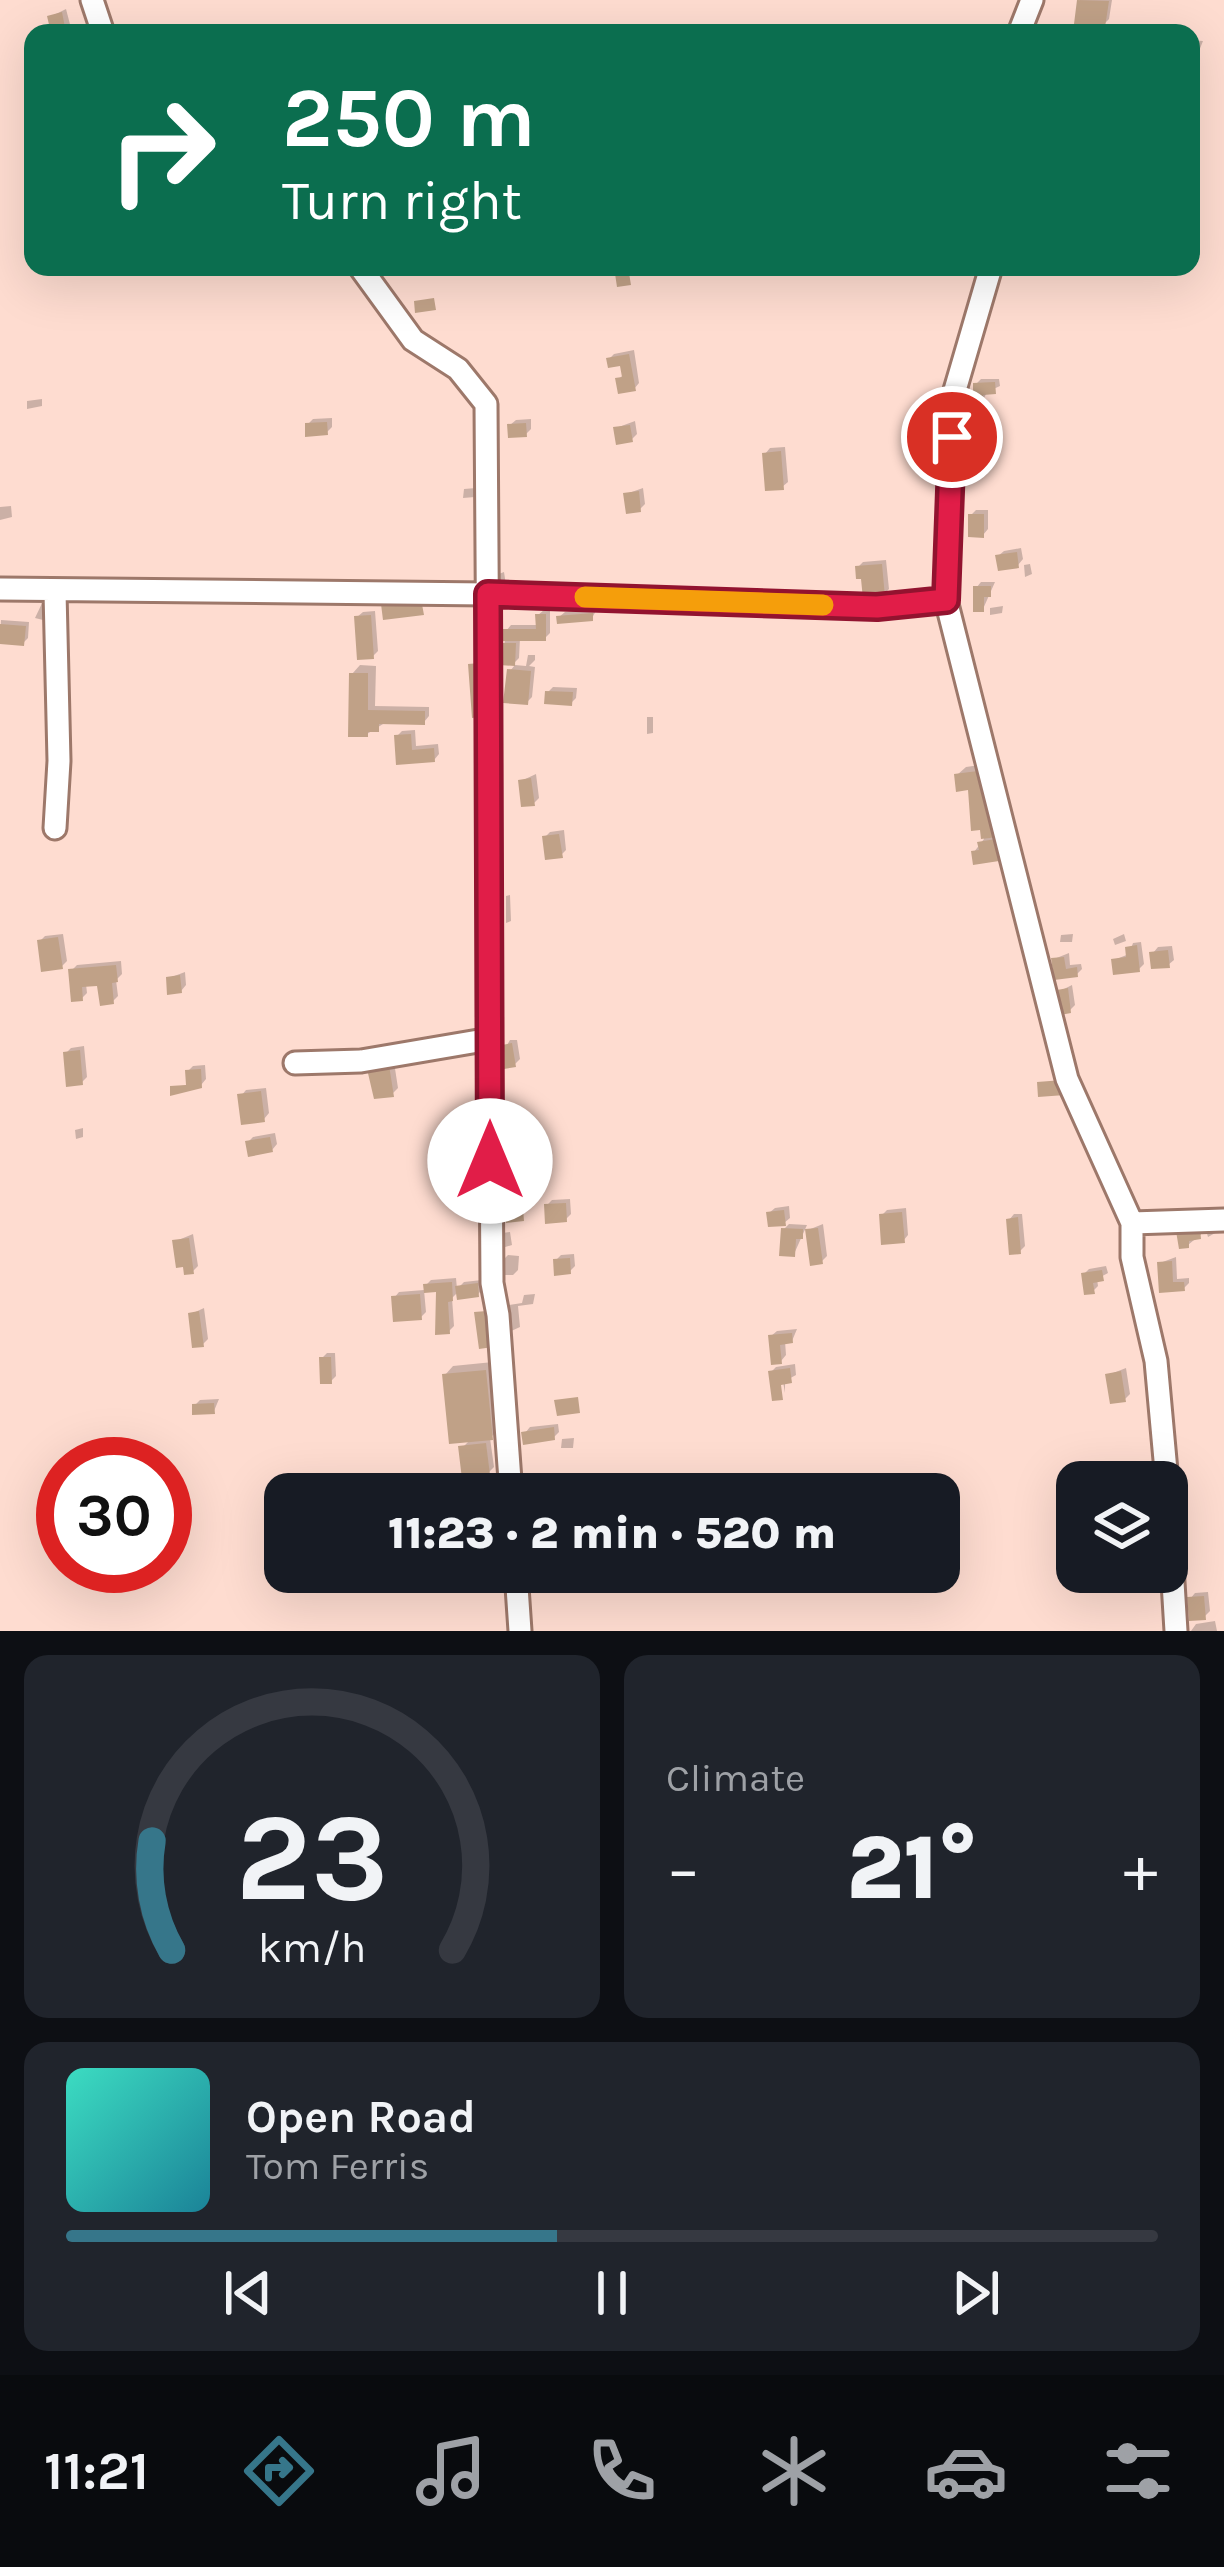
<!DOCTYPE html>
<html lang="en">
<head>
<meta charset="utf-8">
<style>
  body { margin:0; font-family:Karla,sans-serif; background:#20242c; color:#f1f3f6; height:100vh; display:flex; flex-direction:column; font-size:45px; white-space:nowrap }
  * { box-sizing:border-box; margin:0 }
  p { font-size:39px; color:#9ea1a6 }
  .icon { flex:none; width:66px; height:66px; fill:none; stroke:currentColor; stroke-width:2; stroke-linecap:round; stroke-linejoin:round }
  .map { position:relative; height:1631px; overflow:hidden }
  .details { display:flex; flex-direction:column; gap:24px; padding:24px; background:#0d0f14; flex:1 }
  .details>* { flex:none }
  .top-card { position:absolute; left:24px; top:24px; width:1176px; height:252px; border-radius:24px; box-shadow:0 12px 48px #0002; background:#0b6e4f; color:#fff; overflow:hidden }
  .buttons { position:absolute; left:1056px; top:1461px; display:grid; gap:24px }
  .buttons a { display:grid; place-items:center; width:132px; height:132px; border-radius:24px; background:#171b24; box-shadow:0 12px 48px #0002; font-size:60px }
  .speed { position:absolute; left:36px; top:1437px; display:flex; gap:24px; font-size:60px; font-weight:700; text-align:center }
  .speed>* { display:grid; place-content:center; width:156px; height:156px; border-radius:50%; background:#171b24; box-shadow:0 12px 48px #0002; line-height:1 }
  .speed .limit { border:18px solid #d22; background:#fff; color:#111 }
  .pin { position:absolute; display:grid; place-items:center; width:102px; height:102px; color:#fff; margin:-51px; border:6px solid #fff; border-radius:50%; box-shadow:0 3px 12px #0007 }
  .me { position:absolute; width:132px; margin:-66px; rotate:0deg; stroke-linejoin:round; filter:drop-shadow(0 0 9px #0008) }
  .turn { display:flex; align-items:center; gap:42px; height:252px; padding:0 60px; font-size:54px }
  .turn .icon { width:156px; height:156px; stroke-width:2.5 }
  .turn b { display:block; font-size:84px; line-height:102px }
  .big { font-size:90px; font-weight:800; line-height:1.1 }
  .details .card { flex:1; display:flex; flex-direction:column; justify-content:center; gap:18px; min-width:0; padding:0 42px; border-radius:24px; background:#20242c }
  .details .dial { align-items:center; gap:0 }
  .dial svg { height:312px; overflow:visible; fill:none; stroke:#363941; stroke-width:7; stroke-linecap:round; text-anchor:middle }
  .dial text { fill:#f1f3f6; stroke:none }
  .song { display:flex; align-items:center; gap:36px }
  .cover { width:144px; height:144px; border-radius:18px; background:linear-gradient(135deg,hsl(170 70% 55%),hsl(190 70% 35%)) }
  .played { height:12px; border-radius:6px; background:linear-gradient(90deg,#36768a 45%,#363941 45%) }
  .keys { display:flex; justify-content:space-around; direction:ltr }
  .heat { display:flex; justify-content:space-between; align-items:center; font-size:66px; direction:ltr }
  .details .tiles { flex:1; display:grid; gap:24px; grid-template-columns:1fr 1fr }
  .card:last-child { grid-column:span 2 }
  .trip { position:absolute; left:264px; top:1473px; width:696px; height:120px; border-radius:24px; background:#171b24; box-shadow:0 12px 48px #0002; font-weight:800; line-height:120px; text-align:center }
  .dock { display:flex; height:192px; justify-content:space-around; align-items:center; background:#090b0e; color:#9ea1a6 }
  .dock .icon { width:84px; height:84px }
  .dock .selected { color:#36768a }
  .dock b { font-size:54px; color:#f1f3f6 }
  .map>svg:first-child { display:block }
</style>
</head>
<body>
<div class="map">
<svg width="1224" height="1631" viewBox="0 0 1224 1631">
  <rect width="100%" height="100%" fill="#fedcd0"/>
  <path fill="#0003" d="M1080,0H1112L1109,19L1104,24L1077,21Z
    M66,9L72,32L54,33L50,17Z
    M1191,40L1203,41L1197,56H1191Z
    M634,350L639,383L634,389L619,379L624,374L622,362L609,359L614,354Z
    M981,379H999L1000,386L987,392L982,402L976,384Z
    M42,399V406L27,409V401Z
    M332,418V427L327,432L308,424L313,419Z
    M531,419V429L526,434L510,425L516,420Z
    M635,421L637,434L632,439L616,428Z
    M785,447L788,482L782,487L765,454L770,448Z
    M476,488L475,497L463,498L464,489Z
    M643,488L645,504L640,509L626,494Z
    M11,506L12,517L0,520V507Z
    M976,510H988V529L983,535L971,515Z
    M1021,548L1023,559L1018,565L998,556L1004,551Z
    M886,560L889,589L884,594L858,567L863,562Z
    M1030,564L1032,574L1025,577L1024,565Z
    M504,572L506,585L498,588L496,575Z
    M981,582H995L983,609L976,588Z
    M44,599L60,603L51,622L35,618Z
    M1003,606L1002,613L990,615V608Z
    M597,609L592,618L559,617L565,612Z
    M544,610H550V633L545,638H520L519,658L514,663H502L506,631L511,625H539L538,615Z
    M375,611L378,651L373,656L357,617L363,612Z
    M1,620L29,622L28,638L23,643L0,641Z
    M528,655H535V660L529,666L535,667L532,697L527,702L510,671L515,665L526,666Z
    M360,665L376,666L375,706L429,707V716L424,722L383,724L367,734L352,674Z
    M553,687L577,688L576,698L571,703L548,692Z
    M647,717H653V733L647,734Z
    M415,730L416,746L438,744L439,754L434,760L399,762L397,736L402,731Z
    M994,763L1003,853L998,858L974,852L984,839L983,827L970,787L957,775L966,767Z
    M536,774L539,798L534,803L521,781Z
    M564,830L566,850L561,855L545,837L550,832Z
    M510,895L511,921L506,923V896Z
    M63,934L67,961L62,966L40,941L45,936Z
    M1073,934L1072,942H1060L1061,935Z
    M1124,934L1126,941L1115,945L1113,939Z
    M1141,942L1144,964L1139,969L1114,960L1129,954L1133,943Z
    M1172,946L1174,960L1168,965L1153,953L1158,947Z
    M1069,953L1070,965L1081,964L1082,969L1077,974L1056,977L1054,959Z
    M121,961L122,974L116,980L118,996L113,1001L100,983L86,984L87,993L82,998L72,970L77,965Z
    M185,972L186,985L181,991L169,978Z
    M1072,985L1075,1005L1070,1010L1060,991Z
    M510,1040H517L520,1059L515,1064L499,1059Z
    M84,1046L87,1077L82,1082L66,1053L71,1048Z
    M394,1062L398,1088L392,1094L374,1078Z
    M205,1065L206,1079L201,1085L173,1087L189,1085L188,1071L193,1066Z
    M266,1088L269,1113L264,1119L241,1096L246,1090Z
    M83,1128V1137L76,1139L75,1130Z
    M275,1133L277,1144L272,1150L248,1142L253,1137Z
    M570,1199L571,1214L566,1219L547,1205L552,1200Z
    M789,1206L790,1218L784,1223L769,1213L775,1208Z
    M906,1208L908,1235L903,1241L882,1215L887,1210Z
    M1014,1214H1022L1025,1246L1020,1251L1009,1220Z
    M789,1224L807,1225L794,1254L784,1229Z
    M823,1224L827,1256L822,1261L808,1230Z
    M1224,1228L1208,1237L1206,1230L1188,1245L1179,1232Z
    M510,1232L512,1245L502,1248V1233Z
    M193,1234L198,1266L193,1271L176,1241Z
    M574,1254L575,1266L570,1271L556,1260L561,1255Z
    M508,1255L519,1256L518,1270L513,1275H502L503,1260Z
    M1176,1257L1177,1279L1189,1278V1283L1184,1288L1162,1290L1160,1263Z
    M1106,1266L1108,1273L1097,1279L1098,1286L1093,1291L1084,1274L1089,1269Z
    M456,1278L457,1289L464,1282L482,1280L483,1289L478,1294L459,1291L452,1298L454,1326L449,1331L439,1289L426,1285L431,1280Z
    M424,1290L426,1312L421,1317L394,1298L399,1292Z
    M535,1294L533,1304L518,1306L520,1327L507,1333L504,1310L509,1305L522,1303L524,1295Z
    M204,1308L208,1339L203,1344L191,1314Z
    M797,1329L792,1341H785L786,1355L781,1361L771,1336L777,1331Z
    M327,1353H335L336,1376L331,1381L322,1358Z
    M493,1362L500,1428L490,1438L494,1467L489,1472L462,1448L471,1439L445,1375L453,1366Z
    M795,1364L796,1375L785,1381V1393L781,1370L771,1372L776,1367Z
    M1126,1368L1130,1394L1125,1399L1108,1375Z
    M219,1399L214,1411L195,1405L200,1400Z
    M558,1424L559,1432L554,1437L525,1433L530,1427Z
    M574,1438L573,1448H561L562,1439Z
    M1208,1592L1210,1611L1204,1617L1190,1599L1195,1593Z
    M1215,1621L1217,1631H1191L1196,1624Z"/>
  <path fill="#c0a187" d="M1077,0L1109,1L1105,27L1074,24Z
    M62,12L66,33H51L47,16Z
    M614,267H628L631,285L617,287Z
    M434,298L436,310L415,313L414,301Z
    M629,354L636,391L618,394L615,378L622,377L620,366L608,368L606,358Z
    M995,382L996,394L983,395L984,405H973V383Z
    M327,422L328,435L305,437V423Z
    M526,423L527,437L508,438L507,424Z
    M630,425L633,442L616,445L613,427Z
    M781,451L784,490L765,491L762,453Z
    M639,491L641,512L626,514L623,493Z
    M968,514H984V538L968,537Z
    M1017,552L1019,568L998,571L995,555Z
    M882,564L885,597L863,599L861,579H856L855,566Z
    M973,586H991V597H984V612H973Z
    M421,599L424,615L383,620L381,604Z
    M593,613V621L557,624L556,616Z
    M535,614H546V641H503V629H536Z
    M371,615L374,659L357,660L354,616Z
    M0,624L26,626L24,646L0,644Z
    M500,643H516L515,666L499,665Z
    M480,663L484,716L472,718L468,664Z
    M507,669L531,671L528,705L503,703Z
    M349,673H368V710L425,711V725L379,724V732H368V737H348Z
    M545,691L573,692L572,706L544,704Z
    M411,734L412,750L434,748L435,762L396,765L394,735Z
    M986,770L998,837L981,839L980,830L971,831L968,790L956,792L954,774Z
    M531,778L535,806L521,807L518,780Z
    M559,834L563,858L545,860L542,836Z
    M996,839L999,861L973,865L971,851L979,850L977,842Z
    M58,937L63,969L41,972L37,940Z
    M1137,945L1140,972L1113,975L1111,959L1126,957L1125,947Z
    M1168,950L1170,968L1151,969L1149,952Z
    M1064,957L1066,969L1077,967L1078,977L1054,980L1051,958Z
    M116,965L118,982L112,983L114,1004L100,1006L97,986L82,987L83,1001L71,1002L68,969Z
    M180,975L182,993L167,995L166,977Z
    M1068,988L1071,1013L1060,1015L1057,990Z
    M512,1043L516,1067L498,1070L496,1058L504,1056L502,1045Z
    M80,1050L83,1085L66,1087L63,1052Z
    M389,1065L394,1097L374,1099L367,1069Z
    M201,1069L202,1088L170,1096V1086L186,1085L185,1070Z
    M1063,1080L1065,1095L1038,1097L1037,1082Z
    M261,1091L265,1122L241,1125L237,1094Z
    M270,1137L273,1152L248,1157L245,1141Z
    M566,1203L567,1222L545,1224L544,1204Z
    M523,1209L524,1221L506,1223L505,1211Z
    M784,1210L786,1226L768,1227L766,1212Z
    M902,1212L905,1243L881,1245L879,1214Z
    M1018,1217L1021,1254L1009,1255L1006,1219Z
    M781,1228L803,1229V1239H796L795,1257L779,1256Z
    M818,1228L823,1264L810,1266L805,1229Z
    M1200,1228L1201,1239L1189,1241V1248L1179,1249L1176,1231Z
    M189,1238L194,1274L184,1275L183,1267L176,1268L172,1240Z
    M570,1258L571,1274L554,1276L553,1259Z
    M1172,1261L1173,1282H1184L1185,1291L1159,1293L1157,1262Z
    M1102,1270L1104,1281L1093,1283L1095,1294L1084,1295L1081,1273Z
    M452,1282L453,1301L448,1302L450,1334L435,1335L436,1292L424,1293L423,1284Z
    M478,1283L479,1297L457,1300L455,1286Z
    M420,1294L422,1320L393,1322L391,1296Z
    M199,1311L204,1347L192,1348L188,1313Z
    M487,1311L493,1347L479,1349L474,1312Z
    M792,1333L793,1343L780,1345L782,1364L771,1365L768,1335Z
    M319,1357H331L332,1384H320Z
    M790,1368L792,1383L781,1385L783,1400L772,1401L768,1371Z
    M486,1370L493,1440L449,1444L442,1374Z
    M1121,1371L1126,1402L1110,1404L1105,1374Z
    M578,1397L580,1413L557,1416L554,1400Z
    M214,1403L215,1414L192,1415V1404Z
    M554,1427L555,1440L523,1445L521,1432Z
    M486,1443L490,1475L462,1479L458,1446Z
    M1204,1596L1206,1620L1189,1621L1187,1597Z"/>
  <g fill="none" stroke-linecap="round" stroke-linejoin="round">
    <defs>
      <path id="minor" d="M92,0L103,33
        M1019,33L1032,0
        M360,267L413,340L458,369L486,404L492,1283L498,1315L511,1494
        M991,267L953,397L946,600L1067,1079L1132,1223V1257L1156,1361L1167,1482
        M0,589L488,594L877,607L946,600
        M55,592L59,761L55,828
        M295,1063L361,1061L490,1039
        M1132,1223L1224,1220
        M1167,1484L1176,1631
        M516,1572L520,1631"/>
    </defs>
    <use href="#minor" stroke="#9d786a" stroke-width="27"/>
    <use href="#minor" stroke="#fff" stroke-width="21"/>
  </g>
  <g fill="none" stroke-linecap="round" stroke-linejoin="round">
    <defs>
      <path id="route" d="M490,1161L488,594L877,607L946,600L952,437"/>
    </defs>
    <use href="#route" stroke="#92132f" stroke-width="30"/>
    <use href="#route" stroke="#e11d48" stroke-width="21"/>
    <path stroke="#f59e0b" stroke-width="21" d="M585,597L823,605"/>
  </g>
</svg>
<div class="buttons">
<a><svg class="icon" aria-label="layers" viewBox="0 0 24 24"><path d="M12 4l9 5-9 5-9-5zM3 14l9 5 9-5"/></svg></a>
</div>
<div class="speed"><div class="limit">30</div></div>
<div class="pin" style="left:952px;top:437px;background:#d93025"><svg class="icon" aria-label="arrive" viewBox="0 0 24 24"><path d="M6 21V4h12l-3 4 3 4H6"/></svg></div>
<svg class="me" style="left:490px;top:1161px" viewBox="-20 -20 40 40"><circle r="19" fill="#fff"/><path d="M0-13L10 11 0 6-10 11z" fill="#e11d48"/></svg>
<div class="trip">11:23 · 2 min · 520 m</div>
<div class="top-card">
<div class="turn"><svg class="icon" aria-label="right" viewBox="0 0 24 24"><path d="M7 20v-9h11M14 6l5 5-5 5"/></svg><div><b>250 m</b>Turn right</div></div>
</div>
</div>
<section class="details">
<div class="tiles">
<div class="card dial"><svg viewBox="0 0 100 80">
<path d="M14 69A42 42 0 1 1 86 69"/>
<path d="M14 69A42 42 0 0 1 9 41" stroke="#36768a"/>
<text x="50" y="56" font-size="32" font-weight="700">23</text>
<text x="50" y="72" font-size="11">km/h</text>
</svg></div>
<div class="card"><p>Climate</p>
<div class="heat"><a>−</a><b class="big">21°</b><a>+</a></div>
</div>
<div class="card">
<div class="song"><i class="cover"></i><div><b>Open Road</b><p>Tom Ferris</p></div></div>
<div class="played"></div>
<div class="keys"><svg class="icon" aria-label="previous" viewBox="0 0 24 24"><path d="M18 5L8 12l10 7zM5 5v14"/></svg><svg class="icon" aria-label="pause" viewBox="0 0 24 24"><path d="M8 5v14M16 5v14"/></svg><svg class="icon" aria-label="next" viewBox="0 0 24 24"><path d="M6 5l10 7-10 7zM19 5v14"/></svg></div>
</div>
</div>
</section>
<nav class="dock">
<b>11:21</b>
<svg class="icon selected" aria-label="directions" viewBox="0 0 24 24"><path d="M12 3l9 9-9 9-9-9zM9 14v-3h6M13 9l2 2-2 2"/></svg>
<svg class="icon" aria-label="music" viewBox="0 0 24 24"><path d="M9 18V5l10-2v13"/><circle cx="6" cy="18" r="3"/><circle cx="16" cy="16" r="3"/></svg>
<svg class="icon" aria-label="phone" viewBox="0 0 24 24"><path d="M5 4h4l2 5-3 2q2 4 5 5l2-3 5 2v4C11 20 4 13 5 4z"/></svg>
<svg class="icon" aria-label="climate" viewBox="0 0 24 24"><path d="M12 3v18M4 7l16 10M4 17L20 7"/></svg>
<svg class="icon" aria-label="car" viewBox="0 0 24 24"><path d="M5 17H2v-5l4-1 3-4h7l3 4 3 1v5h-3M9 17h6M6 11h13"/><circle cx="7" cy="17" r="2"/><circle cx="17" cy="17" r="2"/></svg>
<svg class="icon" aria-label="filters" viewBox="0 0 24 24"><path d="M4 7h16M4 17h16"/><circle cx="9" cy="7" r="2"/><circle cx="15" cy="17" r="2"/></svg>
</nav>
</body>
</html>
